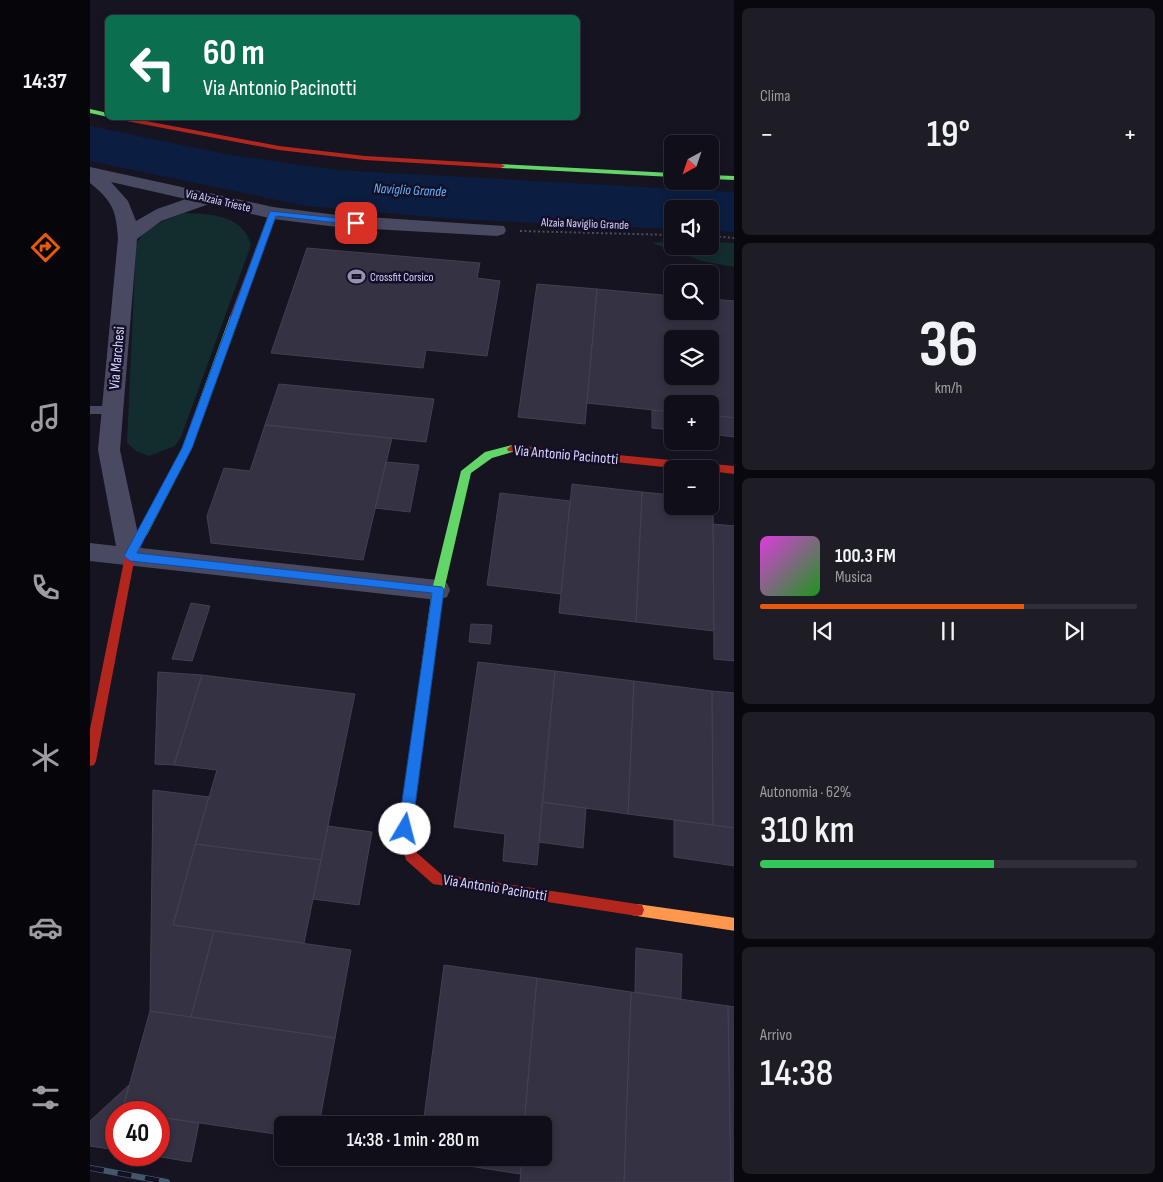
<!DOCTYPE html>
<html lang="it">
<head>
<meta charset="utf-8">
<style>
  body { margin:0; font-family:"Sofia Sans Condensed",sans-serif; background:#1e1d26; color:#f1f3f6; height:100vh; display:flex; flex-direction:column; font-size:19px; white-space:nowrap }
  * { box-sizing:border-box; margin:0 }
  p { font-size:16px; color:#9c9ca2 }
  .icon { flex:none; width:28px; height:28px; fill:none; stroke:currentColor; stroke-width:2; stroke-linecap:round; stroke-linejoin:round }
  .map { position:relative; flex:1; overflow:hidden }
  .sheet { display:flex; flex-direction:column; gap:8px; padding:8px; background:#09080e; width:429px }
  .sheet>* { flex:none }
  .hud { position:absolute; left:15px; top:15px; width:475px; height:105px; border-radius:8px; box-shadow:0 2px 8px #0003,0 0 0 1px #302f38; background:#0b6e4f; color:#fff; overflow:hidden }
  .needle { width:32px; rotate:220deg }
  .fabs { position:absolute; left:574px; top:135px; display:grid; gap:10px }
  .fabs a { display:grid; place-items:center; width:55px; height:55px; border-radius:8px; background:#100f19; box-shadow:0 2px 8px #0003,0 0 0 1px #302f38; font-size:25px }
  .speed { position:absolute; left:15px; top:1101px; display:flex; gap:10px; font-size:25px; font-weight:700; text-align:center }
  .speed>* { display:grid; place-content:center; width:65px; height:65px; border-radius:50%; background:#100f19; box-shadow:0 2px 8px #0003,0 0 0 1px #302f38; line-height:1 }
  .speed .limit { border:8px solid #d22; background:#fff; color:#111 }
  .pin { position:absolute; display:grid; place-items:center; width:42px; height:42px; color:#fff; margin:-21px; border-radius:10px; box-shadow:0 2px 8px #0006 }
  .me { position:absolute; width:55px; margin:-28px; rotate:8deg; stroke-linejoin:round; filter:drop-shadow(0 0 4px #0008) }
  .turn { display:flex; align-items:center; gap:18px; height:105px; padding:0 15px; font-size:22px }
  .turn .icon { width:65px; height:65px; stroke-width:2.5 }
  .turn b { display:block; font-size:35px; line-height:42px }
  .big { font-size:38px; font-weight:600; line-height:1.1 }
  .sheet .tile { flex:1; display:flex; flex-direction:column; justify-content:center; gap:8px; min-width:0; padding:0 18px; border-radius:8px; background:#1e1d26 }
  .sheet .dial { align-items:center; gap:0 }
  .dial b { font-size:65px; line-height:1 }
  .song { display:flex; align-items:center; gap:15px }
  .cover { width:60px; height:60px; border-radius:8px; background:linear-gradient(135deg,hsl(300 70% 55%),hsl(120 70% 35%)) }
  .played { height:5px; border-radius:2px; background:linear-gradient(90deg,#ea580c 70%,#302f38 70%) }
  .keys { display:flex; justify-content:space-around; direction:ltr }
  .heat { display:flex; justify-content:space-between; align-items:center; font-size:28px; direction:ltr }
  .charge { height:8px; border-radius:4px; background:linear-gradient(90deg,#34c759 62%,#302f38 0) }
  .trip { position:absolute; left:184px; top:1116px; width:278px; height:50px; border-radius:8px; background:#100f19; box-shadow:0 2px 8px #0003,0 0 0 1px #302f38; font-weight:600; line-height:50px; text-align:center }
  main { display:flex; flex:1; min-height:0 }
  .dock { display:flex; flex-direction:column; width:90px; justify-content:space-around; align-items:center; background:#06060a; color:#9c9ca2 }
  .dock .icon { width:35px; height:35px }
  .dock .selected { color:#ea580c }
  .dock b { font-size:22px; color:#f1f3f6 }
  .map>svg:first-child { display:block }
</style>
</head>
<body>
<main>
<nav class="dock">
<b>14:37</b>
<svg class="icon selected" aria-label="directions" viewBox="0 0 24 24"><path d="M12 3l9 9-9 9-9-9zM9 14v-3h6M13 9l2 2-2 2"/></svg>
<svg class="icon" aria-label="music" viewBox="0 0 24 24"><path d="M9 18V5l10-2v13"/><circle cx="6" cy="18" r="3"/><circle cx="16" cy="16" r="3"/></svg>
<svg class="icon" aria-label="phone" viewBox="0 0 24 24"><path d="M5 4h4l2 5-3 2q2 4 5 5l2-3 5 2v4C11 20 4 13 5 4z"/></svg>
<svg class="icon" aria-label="climate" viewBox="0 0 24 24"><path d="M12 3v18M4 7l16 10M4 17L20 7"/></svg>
<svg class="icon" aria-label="car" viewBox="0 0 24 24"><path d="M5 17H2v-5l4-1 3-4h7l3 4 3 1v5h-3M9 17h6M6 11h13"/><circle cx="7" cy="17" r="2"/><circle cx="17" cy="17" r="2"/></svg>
<svg class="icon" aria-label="filters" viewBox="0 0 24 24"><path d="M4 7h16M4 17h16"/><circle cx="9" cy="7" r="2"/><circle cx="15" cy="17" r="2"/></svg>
</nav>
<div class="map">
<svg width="645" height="1182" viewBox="0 0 645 1182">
  <rect width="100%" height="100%" fill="#161421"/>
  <path fill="#132c2d" d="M95,213C122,214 153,215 161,245L91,437L85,446L59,456L46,451L37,443L46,245C56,225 75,220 95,213Z
    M582,241V246H620V242L644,243V267L612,261L562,243Z"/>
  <path fill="#0b1e41" d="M0,126L135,154L247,170L644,192V232L620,231V209H582V229L365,219L216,206L0,161Z"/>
  <path fill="#343243" stroke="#433f54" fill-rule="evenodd" d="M217,248L390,263L387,278L410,281L397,356L336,350L333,368L181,353Z
    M447,284L507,289L495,424L428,417Z
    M507,289L582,296V311H620V299L645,301V418L620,415V404H582V412L497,403ZM582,339H620V376H582Z
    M189,384L344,399L336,442L175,425Z
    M562,410L582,412V430L562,428Z
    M620,415L645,418V437L620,434Z
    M175,425L302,438L273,560L121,543L117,516L134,468L160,471Z
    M296,462L329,465L320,512L285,508Z
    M482,484L552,492L546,622L469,613Z
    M552,492L582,495V506H620V499L623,500L624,631L546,622Z
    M410,493L480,501L471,594L397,585Z
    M623,524L645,526V661L624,659Z
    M101,603L120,606L102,661L82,659Z
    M381,624L402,625L400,644L379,642Z
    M388,662L465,671L447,865L413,861L415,834L364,827Z
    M465,671L544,681L538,814L452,802Z
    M68,672L112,675L84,765L65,764Z
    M112,675L265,694L231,860L105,844L127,770L84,765Z
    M544,681L622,691L623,825L538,814Z
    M622,691L645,693V828L623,825Z
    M63,790L119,797L83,925L124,931L101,1017L60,1011Z
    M452,802L496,808L493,848L449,842Z
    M584,820L645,828V866L584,857Z
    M238,826L282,832L269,905L223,899Z
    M105,844L231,860L214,943L83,925Z
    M124,931L261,950L245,1038L101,1017Z
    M546,948L592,954L591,999L545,992Z
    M354,965L447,978L434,1125H333Z
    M447,978L541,992L534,1182H430L432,1158H452V1125H434Z
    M541,992L638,1006L641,1182H534Z
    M638,1006L645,1007V1182H641Z
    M60,1011L245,1038L229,1125H192V1135L69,1117V1112L32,1111Z
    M39,1085L32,1111L43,1112H26V1150L0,1146V1121Z
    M69,1117L109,1123L101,1162L59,1155H69Z
    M328,1158H432L430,1174Z"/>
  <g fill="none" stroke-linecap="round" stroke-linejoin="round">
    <path stroke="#44505f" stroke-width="2" stroke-dasharray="2 2.5" stroke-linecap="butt" d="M430,231L582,235
      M620,236L645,238"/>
    <path fill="#4a4962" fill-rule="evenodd" d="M0,406H22L27,410L22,414H0Z"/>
    <path fill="#4a4962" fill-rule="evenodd" d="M0,167L183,207L247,215L414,226L416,230L414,234L407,236L247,227L183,219L119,204L71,221L47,239L30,450L51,548L348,580L357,583L360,590L357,597L348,600L0,561V543L26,546L8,450L28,238C26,209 22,201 0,183ZM21,182L96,199L67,209L46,221L38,201Z"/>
    <path fill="#63d668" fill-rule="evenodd" d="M0,109L18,113V117L0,113Z
      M408,164L582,173V177L411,168L407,166Z
      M620,175L645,176V180L620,179Z
      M145,313L150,316L102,448L57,535H49L48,532L92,448L140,316Z
      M422,445L427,449L426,451L402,458L381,473L354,590L331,756L329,760L325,761L321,760L319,756L342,590L371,471L395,452Z"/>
    <path fill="#ff974d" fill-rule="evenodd" d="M547,904L645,918V931L547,916L542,915L540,910L542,905Z"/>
    <path fill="#b3261e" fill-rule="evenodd" d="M28,118H40L189,146L275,156L411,164L415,166L411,168L275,160L189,150L31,120Z
      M183,210L187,213L150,316L145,319L142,318L140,316L179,213Z
      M422,445L645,466V474L620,471V469H593L418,451L417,449Z
      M53,528L58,532L45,556L6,761L4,765L0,766V729L35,556L49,529Z
      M325,751L329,752L331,756L322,829L327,853L351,874L547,904L552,905L554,910L552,915L547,916L343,884L316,860L308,829L319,756L321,752Z"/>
    <defs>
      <path id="rail" d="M0,1168L77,1182"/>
    </defs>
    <use href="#rail" stroke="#43596b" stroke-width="6"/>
    <use href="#rail" stroke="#130f26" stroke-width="4.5" stroke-dasharray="14" stroke-linecap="butt"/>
  </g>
  <path fill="#1a73e8" stroke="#114b97" d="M180,211L266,220L270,223L266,225L186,216L102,448L47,553L352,587L354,590L322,829L320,833L315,835L310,833L308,829L342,593L40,561L34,556L92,448Z"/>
  <defs>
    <symbol id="stadium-bare" viewBox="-9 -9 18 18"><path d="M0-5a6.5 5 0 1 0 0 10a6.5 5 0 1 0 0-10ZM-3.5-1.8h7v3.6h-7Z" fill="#9591b1" stroke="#130f26" stroke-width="2.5" paint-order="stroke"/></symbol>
  </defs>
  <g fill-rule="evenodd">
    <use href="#stadium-bare" x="254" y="264" width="25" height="25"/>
  </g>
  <g text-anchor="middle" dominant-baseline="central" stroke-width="5" stroke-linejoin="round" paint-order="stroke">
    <g font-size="12" fill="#d9d4ff" stroke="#130f26">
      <text transform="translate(128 201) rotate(13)">Via Alzaia Trieste</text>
      <text transform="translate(495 224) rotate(2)">Alzaia Naviglio Grande</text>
    </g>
    <g font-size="12" fill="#d9d4ff" stroke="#130f26" text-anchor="start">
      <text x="280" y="277">Crossfit Corsico</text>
    </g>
    <g font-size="14" font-style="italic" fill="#62b6ff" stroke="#130f26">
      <text transform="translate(320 190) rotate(3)">Naviglio Grande</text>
    </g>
    <g font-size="15" fill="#d9d4ff" stroke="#130f26">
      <text transform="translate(27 358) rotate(-85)">Via Marchesi</text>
      <text transform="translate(476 455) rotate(5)">Via Antonio Pacinotti</text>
      <text transform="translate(405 888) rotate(9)">Via Antonio Pacinotti</text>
    </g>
  </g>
</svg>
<div class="fabs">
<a><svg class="needle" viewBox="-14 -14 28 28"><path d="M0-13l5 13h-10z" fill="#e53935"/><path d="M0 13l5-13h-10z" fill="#9c9ca2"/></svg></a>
<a><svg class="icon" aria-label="sound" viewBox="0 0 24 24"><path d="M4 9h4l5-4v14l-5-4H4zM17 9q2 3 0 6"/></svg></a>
<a><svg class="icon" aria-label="search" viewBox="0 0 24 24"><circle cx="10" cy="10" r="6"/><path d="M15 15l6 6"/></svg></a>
<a><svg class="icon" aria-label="layers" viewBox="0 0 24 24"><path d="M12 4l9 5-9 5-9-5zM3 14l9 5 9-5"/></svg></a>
<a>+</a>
<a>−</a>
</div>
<div class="speed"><div class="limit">40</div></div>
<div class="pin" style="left:266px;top:223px;background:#d93025"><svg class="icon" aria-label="arrive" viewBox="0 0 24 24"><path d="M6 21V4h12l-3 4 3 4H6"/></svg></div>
<svg class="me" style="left:315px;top:829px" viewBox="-20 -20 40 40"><circle r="19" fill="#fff"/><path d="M0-13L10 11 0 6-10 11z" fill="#1a73e8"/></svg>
<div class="trip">14:38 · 1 min · 280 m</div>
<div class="hud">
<div class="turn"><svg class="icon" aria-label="left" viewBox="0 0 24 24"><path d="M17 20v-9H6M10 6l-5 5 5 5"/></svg><div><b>60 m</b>Via Antonio Pacinotti</div></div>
</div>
</div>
<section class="sheet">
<div class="tile"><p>Clima</p>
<div class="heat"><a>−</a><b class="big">19°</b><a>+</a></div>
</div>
<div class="tile dial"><b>36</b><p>km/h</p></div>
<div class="tile">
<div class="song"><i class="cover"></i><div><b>100.3 FM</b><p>Musica</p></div></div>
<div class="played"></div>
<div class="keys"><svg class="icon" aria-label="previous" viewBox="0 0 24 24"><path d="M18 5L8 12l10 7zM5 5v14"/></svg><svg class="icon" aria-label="pause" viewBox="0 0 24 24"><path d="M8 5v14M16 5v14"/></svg><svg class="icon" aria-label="next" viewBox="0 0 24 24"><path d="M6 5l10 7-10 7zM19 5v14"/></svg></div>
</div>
<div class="tile"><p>Autonomia · 62%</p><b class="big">310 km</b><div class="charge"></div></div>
<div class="tile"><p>Arrivo</p><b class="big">14:38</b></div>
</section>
</main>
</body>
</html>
